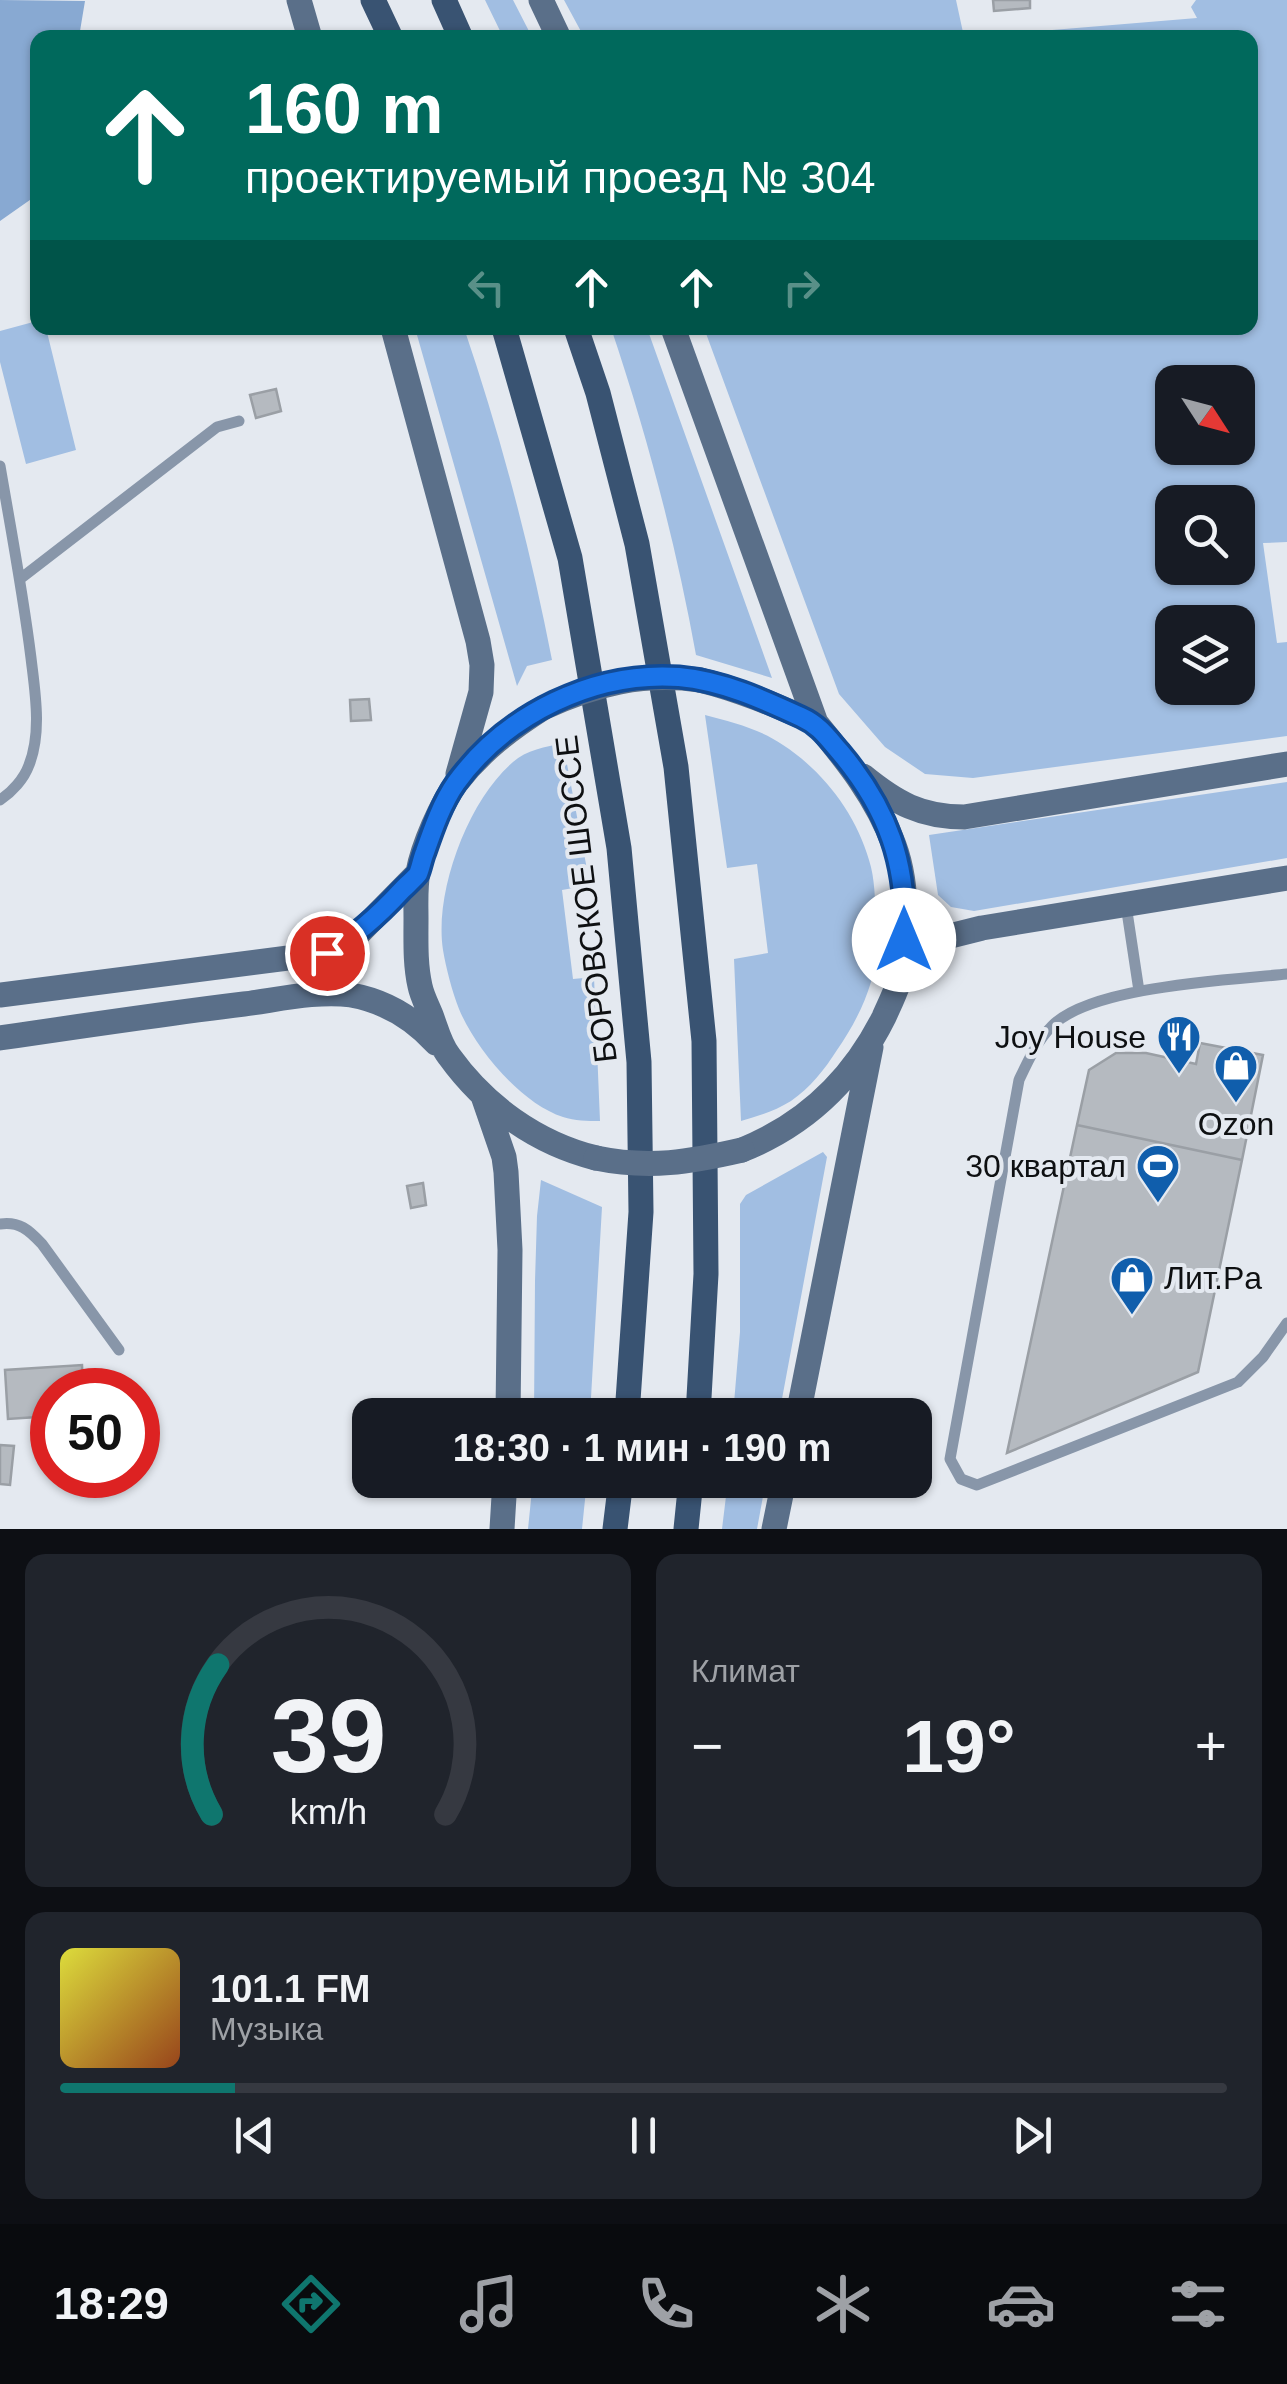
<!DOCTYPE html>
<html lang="ru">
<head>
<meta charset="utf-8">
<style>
  body { margin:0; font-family:Arial,sans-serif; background:#20242c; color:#f1f3f6; height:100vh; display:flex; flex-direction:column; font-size:38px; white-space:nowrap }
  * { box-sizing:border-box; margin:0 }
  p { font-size:32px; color:#9ea1a6 }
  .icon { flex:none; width:55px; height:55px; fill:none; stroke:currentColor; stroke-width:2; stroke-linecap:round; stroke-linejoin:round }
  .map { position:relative; height:1529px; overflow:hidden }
  .drawer { display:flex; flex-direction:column; gap:25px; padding:25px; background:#0d0f14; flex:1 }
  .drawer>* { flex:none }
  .banner { position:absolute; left:30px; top:30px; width:1228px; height:305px; border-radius:20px; box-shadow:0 2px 8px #0004; background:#00695c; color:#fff; overflow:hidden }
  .needle { width:65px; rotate:126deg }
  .tools { position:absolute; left:1155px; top:365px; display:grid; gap:20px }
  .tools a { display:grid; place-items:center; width:100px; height:100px; border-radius:20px; background:#171b24; box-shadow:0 2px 8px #0004; font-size:50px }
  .speed { position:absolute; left:30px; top:1368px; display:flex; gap:20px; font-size:50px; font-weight:700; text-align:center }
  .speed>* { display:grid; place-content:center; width:130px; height:130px; border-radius:50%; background:#171b24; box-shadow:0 2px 8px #0004; line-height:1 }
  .speed .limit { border:15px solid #d22; background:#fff; color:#111 }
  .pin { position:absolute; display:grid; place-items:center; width:85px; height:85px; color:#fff; margin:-42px; border:5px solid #fff; border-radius:50%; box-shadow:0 2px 10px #0007 }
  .me { position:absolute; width:110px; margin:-55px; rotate:0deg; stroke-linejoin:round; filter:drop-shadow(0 0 8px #0008) }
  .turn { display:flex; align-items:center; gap:35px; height:210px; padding:0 50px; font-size:45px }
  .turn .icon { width:130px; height:130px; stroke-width:2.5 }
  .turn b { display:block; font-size:70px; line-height:85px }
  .lanes { display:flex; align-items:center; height:95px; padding:0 50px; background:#0003; justify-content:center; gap:50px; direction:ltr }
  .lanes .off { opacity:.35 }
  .big { font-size:75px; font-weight:600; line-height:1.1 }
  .drawer .widget { flex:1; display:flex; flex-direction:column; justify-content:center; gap:15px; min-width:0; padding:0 35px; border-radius:20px; background:#20242c }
  .drawer .dial { align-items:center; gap:0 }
  .dial svg { height:260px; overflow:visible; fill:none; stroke:#363941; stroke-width:7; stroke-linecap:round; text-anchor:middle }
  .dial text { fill:#f1f3f6; stroke:none }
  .song { display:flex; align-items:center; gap:30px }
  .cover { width:120px; height:120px; border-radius:15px; background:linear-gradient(135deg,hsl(60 70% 55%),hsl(20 70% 35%)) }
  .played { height:10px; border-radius:5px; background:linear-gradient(90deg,#0f766e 15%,#363941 15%) }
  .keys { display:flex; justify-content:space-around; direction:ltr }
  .heat { display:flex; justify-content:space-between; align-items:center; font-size:55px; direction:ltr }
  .drawer .tiles { flex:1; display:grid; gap:25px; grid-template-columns:1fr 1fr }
  .widget:last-child { grid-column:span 2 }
  .trip { position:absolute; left:352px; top:1398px; width:580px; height:100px; border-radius:20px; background:#171b24; box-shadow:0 2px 8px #0004; font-weight:600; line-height:100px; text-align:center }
  .dock { display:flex; height:160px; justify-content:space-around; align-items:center; background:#090b0e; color:#9ea1a6 }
  .dock .icon { width:70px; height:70px }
  .dock .active { color:#0f766e }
  .dock b { font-size:45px; color:#f1f3f6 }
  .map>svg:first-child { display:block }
</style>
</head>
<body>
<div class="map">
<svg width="1287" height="1529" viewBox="0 0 1287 1529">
  <rect width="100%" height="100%" fill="#e4e9f0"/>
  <path fill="#a1bee2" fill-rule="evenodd" d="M485,0H513L532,37H503Z
    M564,0H956L964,37H584Z
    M1196,0H1287V542L1263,543L1277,643L1287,642V736L973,778L925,774L885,747L839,694L704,328H1250V38L967,37L1197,18L1191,7ZM1172,382H1238V448H1172ZM1172,502H1238V568H1172ZM1172,622H1238V688H1172Z
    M37,321L38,328H46L76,450L26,464L0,362V331Z
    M415,328H464C501,437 530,547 552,660L527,666L517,686Z
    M611,328H647L772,678L696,655C676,544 647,435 611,328Z
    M705,715C732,722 760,729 783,745C823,771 856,814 869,860C875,878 875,901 876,921C876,941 876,961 871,982C864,1006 851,1030 837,1050C825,1069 810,1088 791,1101C775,1111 758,1116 741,1121L734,959L768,953L757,864L727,868Z
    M563,743L590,885L562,890L573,979L594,977L600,1121C587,1121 575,1121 563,1117C521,1104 475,1048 459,1009C452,991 446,968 443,950C434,892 468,800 513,762C526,750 546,747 563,743Z
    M1287,782V858L974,911L951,907L938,895L929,835Z
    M823,1152L827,1157L779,1415H733L740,1332V1204L746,1195Z
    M541,1180L602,1207L590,1415H534L535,1281L537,1216Z
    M533,1480H587L582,1529H528Z
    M728,1480H766L757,1529H722Z"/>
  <path fill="#88a9d2" d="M0,0L85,1L79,37L38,38L37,195L0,221Z"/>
  <path fill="#b5bac0" stroke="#9a9fa5" stroke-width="2.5" d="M993,0H1030V8L994,11Z
    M276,389L281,411L256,418L250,395Z
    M369,699L371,720L351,721L350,700Z
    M1200,1043L1263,1055L1242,1160L1077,1125L1089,1070L1116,1053H1146L1196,1064Z
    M1077,1125L1242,1160L1198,1372L1007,1453Z
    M423,1183L426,1205L411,1208L407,1186Z
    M82,1365L83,1390H52V1416L8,1419L5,1370Z
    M0,1445L14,1446L10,1485L0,1484Z"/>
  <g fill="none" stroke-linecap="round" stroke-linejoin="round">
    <path stroke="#8896a9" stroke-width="11" d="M0,466C11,530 23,593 31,658C35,692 42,732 29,765C24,779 12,792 0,800
      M20,579L217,427L239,421
      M1126,905L1139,991
      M1287,974C1230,980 1091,986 1052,1026C1037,1041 1028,1061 1019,1080L950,1459L961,1479L977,1485L1238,1382L1263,1357L1287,1323
      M0,1224C19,1221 29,1230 42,1244L119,1350"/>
    <path stroke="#5a6f89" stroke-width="25" d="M299,0L310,38
      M541,0L559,38
      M393,328L478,641L482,665L481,692L458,774
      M673,328L816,723C847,761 877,798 894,845C904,872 906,900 905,928C904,941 905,954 903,967C900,984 891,1001 884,1017C853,1079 807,1124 742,1150
      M700,680C741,690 777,706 816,723
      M543,708C510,729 481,751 457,782C441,804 423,846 418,872C415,887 416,903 416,918C416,941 415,964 420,986C422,996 427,1005 431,1015C436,1028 440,1045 449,1056C485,1106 536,1143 596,1158
      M863,776C896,803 921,817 964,817L1287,764
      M903,965L934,940L982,928L1287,878
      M0,995L327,953L357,935L417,874
      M0,1038C81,1026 162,1014 244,1004C276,1000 318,990 351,995C385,1001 413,1018 436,1043
      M483,1096L504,1157L506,1172L510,1250L508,1415
      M798,1415L871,1047
      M502,1529L505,1480
      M774,1529L784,1480"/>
    <path stroke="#395372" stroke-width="25" d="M373,0L391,38
      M444,0L461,38
      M504,328L570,558L619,848L639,1062L641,1212L627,1415
      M576,328L598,393L637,544L676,767L704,1041L706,1274L698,1415
      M615,1529L621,1480
      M686,1529L691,1480"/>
    <path stroke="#5a6f89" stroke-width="25" d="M543,708C595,684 643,672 700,680
      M596,1158C649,1169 690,1162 742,1150"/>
  </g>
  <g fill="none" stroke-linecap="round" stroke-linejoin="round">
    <defs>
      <path id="route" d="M327,953C356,936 379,915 402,890C407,885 414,879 418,874C421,867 422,859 425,852C433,829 442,803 456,783C506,714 594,671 679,677C723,681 762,699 801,717C819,725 827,737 840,752C888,809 908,865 904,940"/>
    </defs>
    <use href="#route" stroke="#114b97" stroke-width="25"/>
    <use href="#route" stroke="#1a73e8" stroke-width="18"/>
  </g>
  <defs>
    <symbol id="restaurant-pin" viewBox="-11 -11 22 30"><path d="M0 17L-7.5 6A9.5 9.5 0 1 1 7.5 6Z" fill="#105eac" stroke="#e4e9f0"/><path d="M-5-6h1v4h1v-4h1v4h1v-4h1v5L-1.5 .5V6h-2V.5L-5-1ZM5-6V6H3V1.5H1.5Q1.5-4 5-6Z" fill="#fff"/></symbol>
    <symbol id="shop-pin" viewBox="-11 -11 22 30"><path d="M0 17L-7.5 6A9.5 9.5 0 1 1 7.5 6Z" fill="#105eac" stroke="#e4e9f0"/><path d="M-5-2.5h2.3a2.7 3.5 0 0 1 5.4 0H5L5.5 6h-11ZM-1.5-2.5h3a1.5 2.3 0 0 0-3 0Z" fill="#fff"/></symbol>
    <symbol id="stadium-pin" viewBox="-11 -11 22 30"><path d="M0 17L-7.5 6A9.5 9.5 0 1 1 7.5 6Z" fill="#105eac" stroke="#e4e9f0"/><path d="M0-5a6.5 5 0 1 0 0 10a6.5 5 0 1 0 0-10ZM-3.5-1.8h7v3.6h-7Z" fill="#fff"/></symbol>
  </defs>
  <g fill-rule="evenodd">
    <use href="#restaurant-pin" x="1154" y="1012" width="50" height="68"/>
    <use href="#shop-pin" x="1211" y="1041" width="50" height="68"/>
    <use href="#stadium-pin" x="1133" y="1141" width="50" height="68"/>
    <use href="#shop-pin" x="1107" y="1253" width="50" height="68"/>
  </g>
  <g text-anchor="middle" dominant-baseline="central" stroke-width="8" stroke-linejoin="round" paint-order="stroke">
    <g font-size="32" fill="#0e1012" stroke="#e4e9f0">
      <text transform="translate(586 899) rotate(-97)">БОРОВСКОЕ ШОССЕ</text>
    </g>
    <g font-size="32" fill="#0e1012" stroke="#e4e9f0" text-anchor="end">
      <text x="1146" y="1037">Joy House</text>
      <text x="1236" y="1124" text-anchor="middle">Ozon</text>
      <text x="1126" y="1166">30 квартал</text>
      <text x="1164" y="1278" text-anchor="start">Лит.Рa</text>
    </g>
  </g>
</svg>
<div class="tools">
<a><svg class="needle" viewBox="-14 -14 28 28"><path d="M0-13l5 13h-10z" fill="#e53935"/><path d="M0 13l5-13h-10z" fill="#9ea1a6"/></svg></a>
<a><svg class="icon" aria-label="search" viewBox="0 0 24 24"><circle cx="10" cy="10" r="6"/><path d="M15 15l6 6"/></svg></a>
<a><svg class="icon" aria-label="layers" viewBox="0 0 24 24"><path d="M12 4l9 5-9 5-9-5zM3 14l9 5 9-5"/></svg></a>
</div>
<div class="speed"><div class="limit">50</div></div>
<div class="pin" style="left:327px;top:953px;background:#d93025"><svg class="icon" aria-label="arrive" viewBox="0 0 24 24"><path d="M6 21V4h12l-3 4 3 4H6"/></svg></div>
<svg class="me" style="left:904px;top:940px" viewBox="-20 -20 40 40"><circle r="19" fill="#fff"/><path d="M0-13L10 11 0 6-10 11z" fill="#1a73e8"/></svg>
<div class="trip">18:30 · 1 мин · 190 m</div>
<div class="banner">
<div class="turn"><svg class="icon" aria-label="ahead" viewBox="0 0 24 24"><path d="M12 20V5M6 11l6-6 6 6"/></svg><div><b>160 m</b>проектируемый проезд № 304</div></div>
<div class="lanes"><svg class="icon off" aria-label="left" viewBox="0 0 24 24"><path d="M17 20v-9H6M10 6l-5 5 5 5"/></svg><svg class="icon" aria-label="ahead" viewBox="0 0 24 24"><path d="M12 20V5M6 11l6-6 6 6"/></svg><svg class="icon" aria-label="ahead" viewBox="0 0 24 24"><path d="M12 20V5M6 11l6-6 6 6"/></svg><svg class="icon off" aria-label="right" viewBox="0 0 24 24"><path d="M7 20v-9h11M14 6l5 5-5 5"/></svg></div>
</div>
</div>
<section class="drawer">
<div class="tiles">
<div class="widget dial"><svg viewBox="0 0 100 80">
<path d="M14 69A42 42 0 1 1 86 69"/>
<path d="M14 69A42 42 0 0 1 16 23" stroke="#0f766e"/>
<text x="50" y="56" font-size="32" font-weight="700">39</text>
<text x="50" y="72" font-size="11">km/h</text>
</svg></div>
<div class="widget"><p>Климат</p>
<div class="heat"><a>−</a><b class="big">19°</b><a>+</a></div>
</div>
<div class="widget">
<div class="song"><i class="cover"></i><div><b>101.1 FM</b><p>Музыка</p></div></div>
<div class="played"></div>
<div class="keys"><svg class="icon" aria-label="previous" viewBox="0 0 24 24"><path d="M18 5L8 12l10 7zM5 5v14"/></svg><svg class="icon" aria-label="pause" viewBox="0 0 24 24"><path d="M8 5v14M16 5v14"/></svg><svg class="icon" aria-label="next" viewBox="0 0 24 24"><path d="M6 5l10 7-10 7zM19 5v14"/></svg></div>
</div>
</div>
</section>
<nav class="dock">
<b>18:29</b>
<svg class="icon active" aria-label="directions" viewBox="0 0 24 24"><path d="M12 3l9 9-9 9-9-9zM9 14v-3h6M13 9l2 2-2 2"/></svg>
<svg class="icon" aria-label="music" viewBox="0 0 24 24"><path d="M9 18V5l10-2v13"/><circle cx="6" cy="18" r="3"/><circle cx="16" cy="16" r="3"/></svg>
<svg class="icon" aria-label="phone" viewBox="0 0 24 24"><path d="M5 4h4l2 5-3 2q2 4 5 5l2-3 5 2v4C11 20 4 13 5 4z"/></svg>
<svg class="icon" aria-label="climate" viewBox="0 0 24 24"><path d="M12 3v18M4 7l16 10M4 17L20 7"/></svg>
<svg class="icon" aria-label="car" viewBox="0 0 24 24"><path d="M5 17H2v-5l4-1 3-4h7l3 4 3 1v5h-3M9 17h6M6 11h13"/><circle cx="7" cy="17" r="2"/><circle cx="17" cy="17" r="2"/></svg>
<svg class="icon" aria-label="filters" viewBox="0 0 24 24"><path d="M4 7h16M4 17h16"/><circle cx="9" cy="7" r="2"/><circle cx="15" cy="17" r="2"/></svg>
</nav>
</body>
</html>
